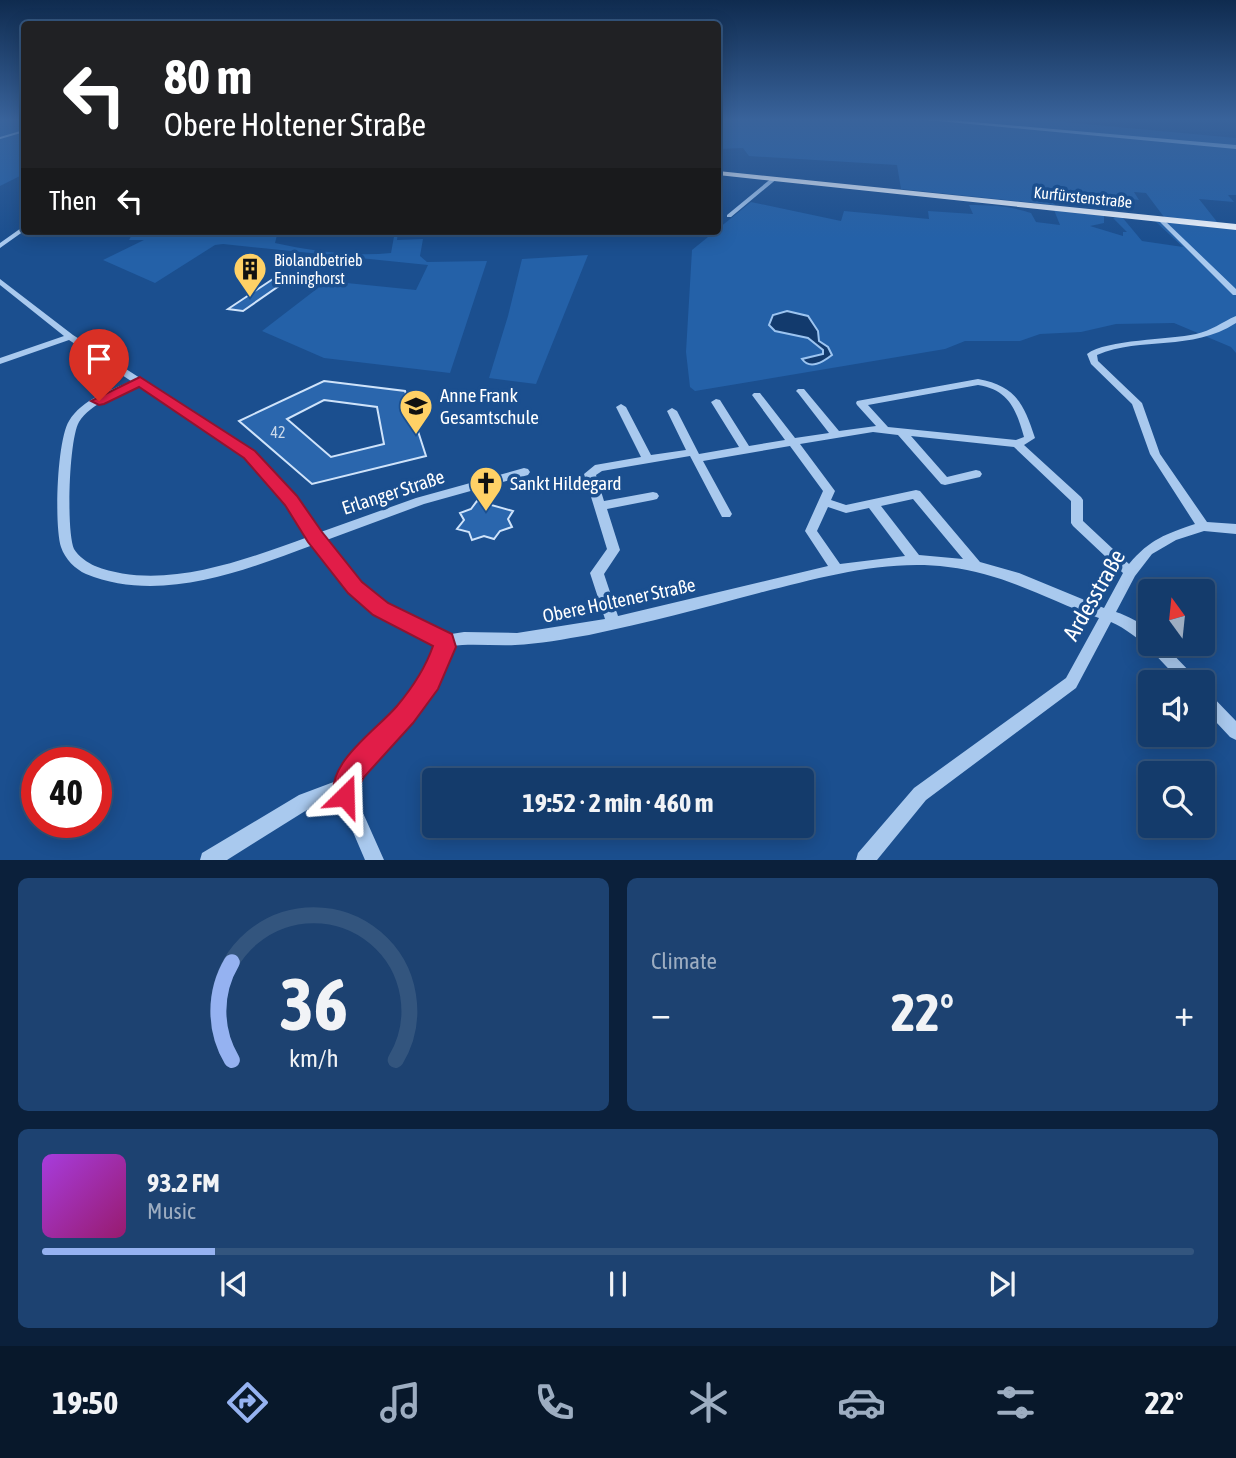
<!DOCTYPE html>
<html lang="en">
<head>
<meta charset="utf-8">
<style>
  body { margin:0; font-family:"Asap Condensed",sans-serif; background:#1d4271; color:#f1f3f6; height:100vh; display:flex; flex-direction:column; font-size:26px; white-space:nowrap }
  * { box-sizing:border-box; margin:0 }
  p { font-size:23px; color:#9dadc1 }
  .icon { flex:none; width:38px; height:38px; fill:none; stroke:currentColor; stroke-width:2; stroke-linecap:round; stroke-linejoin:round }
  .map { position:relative; height:860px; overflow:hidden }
  .drawer { display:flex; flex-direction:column; gap:18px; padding:18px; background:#0b203b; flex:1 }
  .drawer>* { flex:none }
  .guide { position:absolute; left:21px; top:21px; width:700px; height:214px; border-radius:7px; box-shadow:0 4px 18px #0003,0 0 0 2px #33557e; background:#202124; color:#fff; overflow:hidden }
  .needle { width:46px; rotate:345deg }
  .controls { position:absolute; left:1138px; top:579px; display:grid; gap:14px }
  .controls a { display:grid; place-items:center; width:77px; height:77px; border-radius:7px; background:#143b6b; box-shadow:0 4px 18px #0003,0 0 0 2px #33557e; font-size:35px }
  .speed { position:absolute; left:21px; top:747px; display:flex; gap:14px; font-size:35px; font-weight:700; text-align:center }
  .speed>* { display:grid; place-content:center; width:91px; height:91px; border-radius:50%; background:#143b6b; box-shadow:0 4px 18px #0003,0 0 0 2px #33557e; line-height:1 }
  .speed .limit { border:10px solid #d22; background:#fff; color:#111 }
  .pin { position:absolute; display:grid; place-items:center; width:60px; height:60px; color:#fff; margin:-72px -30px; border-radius:50% 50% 50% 0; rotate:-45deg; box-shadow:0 0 7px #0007 }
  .pin .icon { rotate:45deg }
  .me { position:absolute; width:77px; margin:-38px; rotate:22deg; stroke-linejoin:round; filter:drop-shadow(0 0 5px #0008) }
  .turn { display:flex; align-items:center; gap:24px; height:147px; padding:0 28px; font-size:32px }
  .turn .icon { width:91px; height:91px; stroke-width:2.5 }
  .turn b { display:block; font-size:49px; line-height:60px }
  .then { display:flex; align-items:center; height:66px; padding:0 28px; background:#0003; gap:14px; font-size:26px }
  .big { font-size:52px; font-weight:700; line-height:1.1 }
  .drawer .tile { flex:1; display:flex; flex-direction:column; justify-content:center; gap:10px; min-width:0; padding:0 24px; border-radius:10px; background:#1d4271 }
  .drawer .dial { align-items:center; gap:0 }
  .dial svg { height:182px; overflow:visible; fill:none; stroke:#33557e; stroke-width:7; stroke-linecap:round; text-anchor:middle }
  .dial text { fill:#f1f3f6; stroke:none }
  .song { display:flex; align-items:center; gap:21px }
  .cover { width:84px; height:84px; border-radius:10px; background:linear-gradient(135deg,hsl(280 70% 55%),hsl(320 70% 35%)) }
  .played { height:7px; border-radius:4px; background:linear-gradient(90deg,#95b2f1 15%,#33557e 15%) }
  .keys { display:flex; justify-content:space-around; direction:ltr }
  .heat { display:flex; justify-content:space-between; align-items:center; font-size:38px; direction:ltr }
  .drawer .tiles { flex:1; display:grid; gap:18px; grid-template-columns:1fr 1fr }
  .tile:last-child { grid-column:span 2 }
  .trip { position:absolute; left:422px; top:768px; width:392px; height:70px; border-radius:7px; background:#143b6b; box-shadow:0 4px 18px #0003,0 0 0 2px #33557e; font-weight:700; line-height:70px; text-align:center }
  .dock { display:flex; height:112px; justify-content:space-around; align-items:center; background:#08182b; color:#9dadc1 }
  .dock .icon { width:49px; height:49px }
  .dock .current { color:#95b2f1 }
  .dock b { font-size:32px; color:#f1f3f6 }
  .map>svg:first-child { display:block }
</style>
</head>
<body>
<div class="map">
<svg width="1236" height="860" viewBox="0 0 1236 860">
  <rect width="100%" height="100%" fill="#1b4f8f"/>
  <path fill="#2461a8" d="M0,119H24V174L0,186Z
    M718,119H1031L1236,138V195H1228L1234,202L1199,199L1218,223L1164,217L1146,193L1134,192L1139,200L1047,188L1055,205L901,189L897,165L749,156L743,148L718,149Z
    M751,202L841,221L844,211L929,219L928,211L973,214L969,205C991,205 1010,206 1031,213L1036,222L1060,225L1054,210L1104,216V223L1090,226L1123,236V232H1127L1113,218L1122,217L1142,241L1183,247L1155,221L1236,230V353L1231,347L1174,323L1116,324L1081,332L1040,334L1020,341H965L945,349L695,391L690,387L686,352L692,250Z
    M134,231H278L275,243C312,251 353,257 391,253L395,231H398L397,240L423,239L420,256L427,262L487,261L450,373L324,358L262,331L327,281L416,290L428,265L223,244L215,245L155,283L103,260L144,240H129Z
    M588,255L536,384L489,378L508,316L522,259Z"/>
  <path fill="#123a6d" stroke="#9cc4f0" stroke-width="2" d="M927,119L1236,146V148L949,121Z
    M787,311L808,316L818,331L819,341L828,347L832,355C823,362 810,370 802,359L823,354V350L808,338L775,331L769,325L773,315Z"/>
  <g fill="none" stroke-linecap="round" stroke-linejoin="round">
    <path stroke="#9cc4f0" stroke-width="2" d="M0,138L24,131"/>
  </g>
  <path fill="#2a66ad" stroke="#cfe3fa" stroke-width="2" fill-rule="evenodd" d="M273,279L286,281L243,311L228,309Z
    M324,381L405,391L426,456L312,484L239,421ZM324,400L377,407L384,444L331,457L287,419Z
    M477,501L513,511L508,519L512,527L500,531L494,539L484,536L472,540L469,532L457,529L464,520L460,513L471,509Z"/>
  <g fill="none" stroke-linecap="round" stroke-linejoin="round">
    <path fill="#a9c9ee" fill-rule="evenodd" d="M773,177L778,178L731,217H727V215Z
      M1158,218H1162L1236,289V295H1233L1158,220Z
      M24,226V231L0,248V243Z
      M0,279L73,335L140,378L143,379L145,381L253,451L295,497L318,533L416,498L524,468L528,469L530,472L528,475L424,504L324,541L360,583L386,605L445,635L464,632L517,633L605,619L590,573L607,549L584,474L595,465L641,457L616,407L621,404L626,407L651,455L686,450L667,411L672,408L677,411L699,454L739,447L711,402L716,399L720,400L749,446L785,440L752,395L754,393H760L795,438L829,433L798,393L796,391L798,389H804L839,431L876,426L857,405L856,403L857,401L978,379C1016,386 1024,404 1035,438L1024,445L1081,497L1083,500V521L1129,564C1150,539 1166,534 1195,524L1150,454L1132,404L1091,364L1087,354C1107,339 1169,340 1196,334C1211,331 1222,322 1236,316V323C1191,352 1142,336 1097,355L1098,361L1142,403L1160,454L1207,522L1236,524V534L1204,531L1176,540L1152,554L1135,576L1116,612C1128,616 1140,622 1150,631V644H1163L1195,677L1198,682H1181C1159,659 1140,635 1111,622L1076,688L926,800L877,860H856L858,853L914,788L1066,678L1099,618C1045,599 1006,574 948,567C884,559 820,578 759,593C703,608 646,623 589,635C565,639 539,644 515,645C494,646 472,643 451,646C442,674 427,701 407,723C389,745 368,763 354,787L355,795L384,860H365L338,797L310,808L227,860H200L202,853L299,795L339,780L358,753L396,713L410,696L426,670L437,644L376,613L350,591L313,545C243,571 160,604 86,574C75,569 65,559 61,547C54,525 57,440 69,421C82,399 110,391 131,381L69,340L0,364V358L64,336L0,285ZM978,385C1009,390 1016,409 1024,437L1016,440L888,427L868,405ZM138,386L245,457L287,503L308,537C244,560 162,592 95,566C88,563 78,556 74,549C66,531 69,439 79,422C91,403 119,394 138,386ZM873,432L898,435L941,484L945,485L980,477L982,474L980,471L976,470L947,477L911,436L1014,447L1071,501V523L1073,526L1123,573L1104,608L1019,573L980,562L920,491L916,490L846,505L831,500L835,491L800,444ZM790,446L823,491L805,531L828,566L618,616L604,574L620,550L607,509L653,500L657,499L659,496L657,493L653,492L604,501L596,475L602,471L690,456L722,517H730L732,514L703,461ZM913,499L963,559L919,555L881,506ZM828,507L846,513L869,508L905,556L840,564L817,531Z
      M1202,689L1207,691L1236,721V740L1230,737L1202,707Z"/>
    <path fill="#f0f6ff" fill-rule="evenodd" d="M718,171L1236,224V230L718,175Z"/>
  </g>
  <linearGradient id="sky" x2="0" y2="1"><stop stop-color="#0f2b4f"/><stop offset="0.5" stop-color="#39639b"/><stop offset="1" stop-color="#39639b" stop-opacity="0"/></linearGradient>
  <rect width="1236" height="239" fill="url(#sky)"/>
  <path fill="#e11d48" stroke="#92132f" stroke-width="2" d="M140,377L255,451L297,496L322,532L362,582L388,603L452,634L456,647L438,689L413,723L364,777L358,788L355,805L345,809L336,805C320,766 375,732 397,706C413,687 425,669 433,646L373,615L348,593L308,542L285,505L244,458L139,387L104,404L99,405L91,401Z"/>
  <defs>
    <symbol id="building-pin" viewBox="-11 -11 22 30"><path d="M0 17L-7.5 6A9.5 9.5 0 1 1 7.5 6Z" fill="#ffd166" stroke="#1b4f8f"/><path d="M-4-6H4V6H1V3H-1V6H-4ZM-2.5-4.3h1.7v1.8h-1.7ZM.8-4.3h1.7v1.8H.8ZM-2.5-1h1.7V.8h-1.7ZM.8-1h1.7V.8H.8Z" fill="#111"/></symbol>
    <symbol id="school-pin" viewBox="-11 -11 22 30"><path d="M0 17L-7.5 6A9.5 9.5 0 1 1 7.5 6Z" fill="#ffd166" stroke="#1b4f8f"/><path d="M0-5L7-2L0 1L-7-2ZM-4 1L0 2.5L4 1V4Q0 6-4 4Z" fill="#111"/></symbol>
    <symbol id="church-pin" viewBox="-11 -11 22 30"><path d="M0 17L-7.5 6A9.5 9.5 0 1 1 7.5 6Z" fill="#ffd166" stroke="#1b4f8f"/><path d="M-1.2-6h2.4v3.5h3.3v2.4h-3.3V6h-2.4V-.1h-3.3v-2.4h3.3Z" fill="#111"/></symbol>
  </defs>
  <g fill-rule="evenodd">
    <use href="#building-pin" x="231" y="250" width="38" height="52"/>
    <use href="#school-pin" x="397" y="387" width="38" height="52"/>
    <use href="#church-pin" x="467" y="464" width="38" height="52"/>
  </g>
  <g text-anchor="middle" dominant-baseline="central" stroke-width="7" stroke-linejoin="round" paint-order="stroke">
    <g font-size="16" fill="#fff" stroke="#1b4f8f">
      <text transform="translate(1083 197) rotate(6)">Kurfürstenstraße</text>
    </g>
    <g font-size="16" fill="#fff" stroke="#1b4f8f" text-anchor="start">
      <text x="274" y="260">Biolandbetrieb<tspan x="274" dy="18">Enninghorst</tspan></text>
    </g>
    <g font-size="16" fill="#cad9ea">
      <text x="278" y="432">42</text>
    </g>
    <g font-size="19" fill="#fff" stroke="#1b4f8f" text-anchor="start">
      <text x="440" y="395">Anne Frank<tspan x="440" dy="22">Gesamtschule</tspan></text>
      <text x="510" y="483">Sankt Hildegard</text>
    </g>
    <g font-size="19" fill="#fff" stroke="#1b4f8f">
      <text transform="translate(393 492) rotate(-18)">Erlanger Straße</text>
      <text transform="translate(619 600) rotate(-12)">Obere Holtener Straße</text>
    </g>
    <g font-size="23" fill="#fff" stroke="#1b4f8f">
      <text transform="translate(1094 595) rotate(-60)">Ardesstraße</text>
    </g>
  </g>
</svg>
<div class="controls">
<a><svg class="needle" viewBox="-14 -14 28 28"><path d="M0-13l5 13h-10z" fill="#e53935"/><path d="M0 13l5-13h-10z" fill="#9dadc1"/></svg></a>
<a><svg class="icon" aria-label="sound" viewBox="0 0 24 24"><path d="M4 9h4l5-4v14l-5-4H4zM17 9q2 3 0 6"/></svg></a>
<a><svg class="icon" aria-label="search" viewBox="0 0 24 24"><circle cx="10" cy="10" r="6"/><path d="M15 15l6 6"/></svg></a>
</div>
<div class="speed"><div class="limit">40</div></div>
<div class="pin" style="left:99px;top:401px;background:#d93025"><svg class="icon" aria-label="arrive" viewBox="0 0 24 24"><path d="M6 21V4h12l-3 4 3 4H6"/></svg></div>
<svg class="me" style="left:345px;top:796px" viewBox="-20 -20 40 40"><path d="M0-17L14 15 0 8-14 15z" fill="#e11d48" stroke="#fff" stroke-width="4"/></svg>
<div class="trip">19:52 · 2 min · 460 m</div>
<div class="guide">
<div class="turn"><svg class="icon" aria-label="left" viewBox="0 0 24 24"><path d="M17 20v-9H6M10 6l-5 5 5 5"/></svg><div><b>80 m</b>Obere Holtener Straße</div></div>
<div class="then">Then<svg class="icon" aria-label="left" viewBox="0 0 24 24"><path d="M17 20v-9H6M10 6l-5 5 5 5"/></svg></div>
</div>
</div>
<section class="drawer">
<div class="tiles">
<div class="tile dial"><svg viewBox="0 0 100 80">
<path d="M14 69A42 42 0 1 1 86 69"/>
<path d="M14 69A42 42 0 0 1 14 26" stroke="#95b2f1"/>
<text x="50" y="56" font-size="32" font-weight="700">36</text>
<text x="50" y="72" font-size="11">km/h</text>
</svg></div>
<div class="tile"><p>Climate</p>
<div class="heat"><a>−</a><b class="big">22°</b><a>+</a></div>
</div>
<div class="tile">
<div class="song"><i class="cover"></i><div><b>93.2 FM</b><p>Music</p></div></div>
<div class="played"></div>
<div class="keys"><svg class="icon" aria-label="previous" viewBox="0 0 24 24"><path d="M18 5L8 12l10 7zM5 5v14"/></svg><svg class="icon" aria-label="pause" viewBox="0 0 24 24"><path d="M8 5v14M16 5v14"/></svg><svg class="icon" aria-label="next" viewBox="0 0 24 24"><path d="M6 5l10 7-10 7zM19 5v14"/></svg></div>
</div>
</div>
</section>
<nav class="dock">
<b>19:50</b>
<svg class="icon current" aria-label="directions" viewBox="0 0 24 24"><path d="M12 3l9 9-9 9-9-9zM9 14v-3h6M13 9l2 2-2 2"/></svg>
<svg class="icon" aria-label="music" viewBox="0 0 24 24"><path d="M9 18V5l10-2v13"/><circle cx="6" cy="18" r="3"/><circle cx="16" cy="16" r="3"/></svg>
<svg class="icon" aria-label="phone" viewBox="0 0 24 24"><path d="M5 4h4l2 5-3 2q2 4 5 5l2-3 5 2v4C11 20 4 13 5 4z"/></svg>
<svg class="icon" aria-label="climate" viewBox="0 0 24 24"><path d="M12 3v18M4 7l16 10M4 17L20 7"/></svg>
<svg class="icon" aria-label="car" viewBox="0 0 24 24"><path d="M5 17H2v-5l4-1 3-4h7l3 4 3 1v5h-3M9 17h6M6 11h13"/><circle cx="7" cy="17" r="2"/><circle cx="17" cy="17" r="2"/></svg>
<svg class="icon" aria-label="filters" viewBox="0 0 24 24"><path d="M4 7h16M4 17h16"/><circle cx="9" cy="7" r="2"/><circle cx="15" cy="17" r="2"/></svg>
<b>22°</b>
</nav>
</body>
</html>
